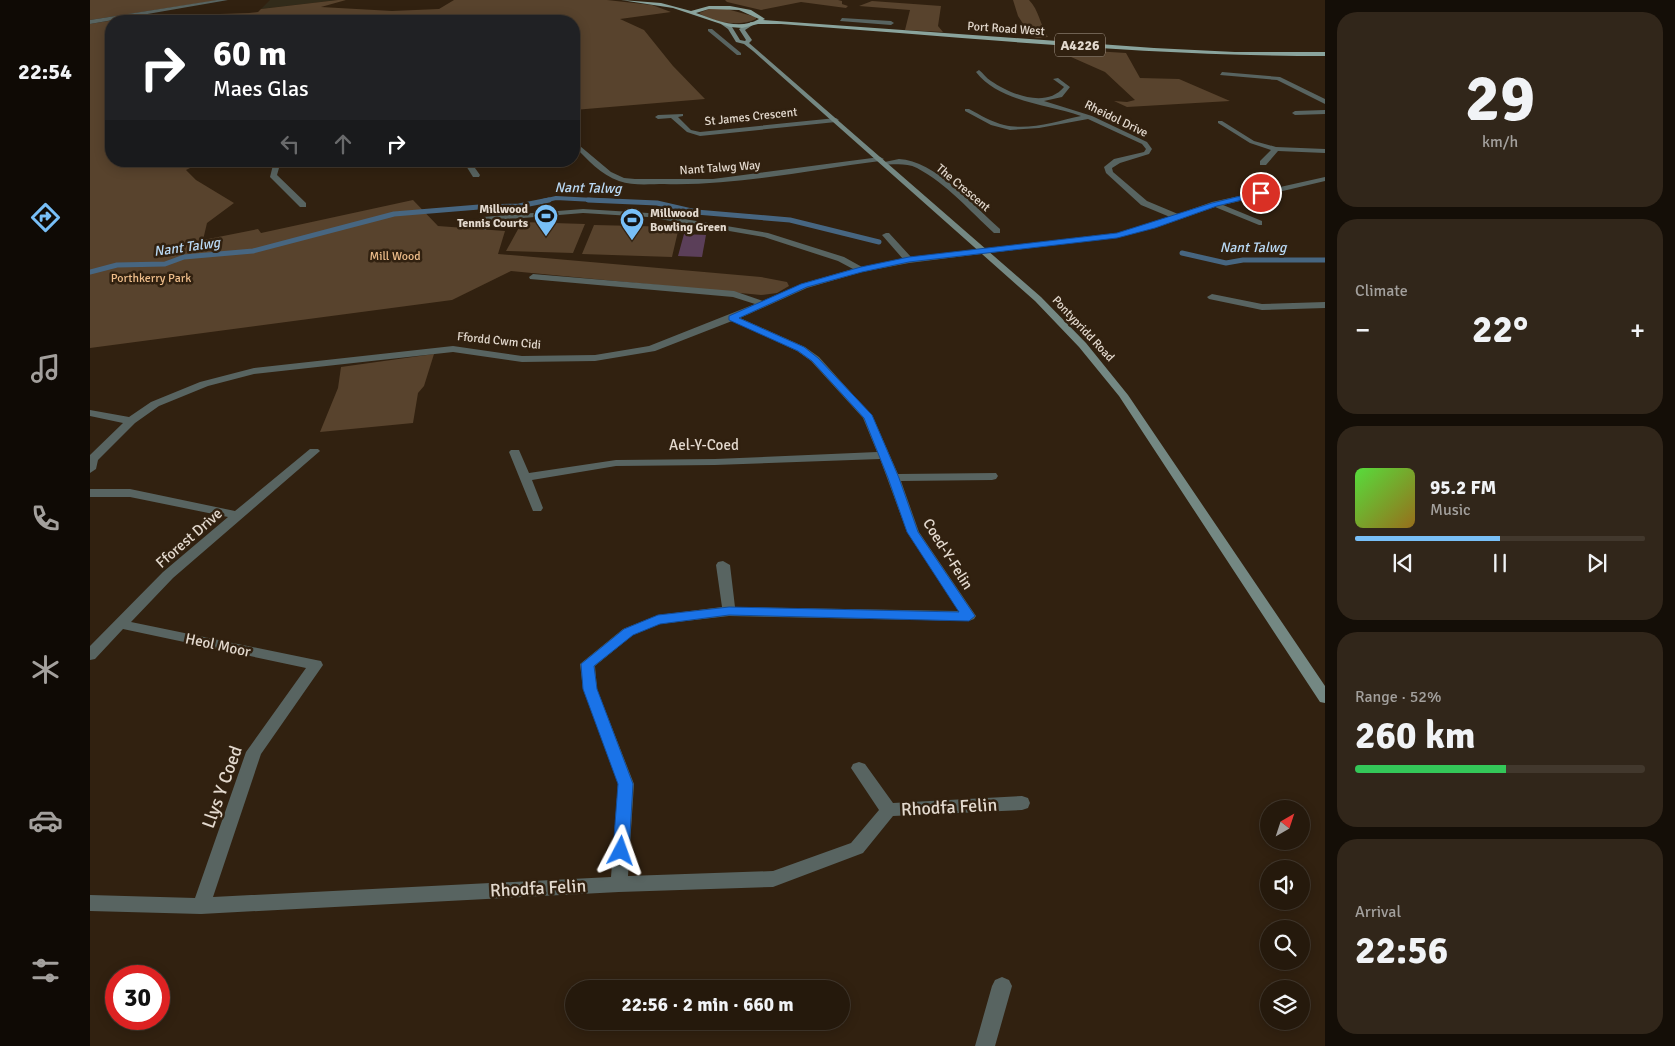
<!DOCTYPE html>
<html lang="en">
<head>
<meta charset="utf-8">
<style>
  body { margin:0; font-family:Signika,sans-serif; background:#31261a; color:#f1f3f6; height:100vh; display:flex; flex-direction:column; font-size:19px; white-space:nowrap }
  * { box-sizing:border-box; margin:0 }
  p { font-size:16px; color:#a3a09d }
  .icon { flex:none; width:28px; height:28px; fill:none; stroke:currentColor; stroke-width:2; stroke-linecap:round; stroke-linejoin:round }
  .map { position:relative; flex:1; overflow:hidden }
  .drawer { display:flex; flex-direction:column; gap:12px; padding:12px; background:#140e07; width:350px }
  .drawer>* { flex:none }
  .banner { position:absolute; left:15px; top:15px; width:475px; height:152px; border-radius:20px; box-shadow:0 2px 12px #0003,0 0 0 1px #42382d; background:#202124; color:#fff; overflow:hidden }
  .needle { width:32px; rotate:39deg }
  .controls { position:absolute; left:1170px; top:800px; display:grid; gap:10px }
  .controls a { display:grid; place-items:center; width:50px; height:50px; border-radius:50%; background:#25190c; box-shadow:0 2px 12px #0003,0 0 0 1px #42382d; font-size:25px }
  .speed { position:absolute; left:15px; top:965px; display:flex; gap:10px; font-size:25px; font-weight:700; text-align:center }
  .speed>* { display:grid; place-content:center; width:65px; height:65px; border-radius:50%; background:#25190c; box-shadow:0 2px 12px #0003,0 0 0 1px #42382d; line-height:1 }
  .speed .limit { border:8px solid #d22; background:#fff; color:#111 }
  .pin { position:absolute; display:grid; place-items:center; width:42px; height:42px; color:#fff; margin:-21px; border:2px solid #fff; border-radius:50%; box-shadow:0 1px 5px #0007 }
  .me { position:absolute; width:55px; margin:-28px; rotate:4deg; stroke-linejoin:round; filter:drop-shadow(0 0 4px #0008) }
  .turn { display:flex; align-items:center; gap:18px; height:105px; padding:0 25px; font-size:22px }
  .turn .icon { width:65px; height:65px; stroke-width:2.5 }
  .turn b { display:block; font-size:35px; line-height:42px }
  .lanes { display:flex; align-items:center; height:48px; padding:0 25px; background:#0003; justify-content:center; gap:25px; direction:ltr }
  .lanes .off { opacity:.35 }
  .big { font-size:38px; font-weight:700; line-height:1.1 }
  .drawer .tile { flex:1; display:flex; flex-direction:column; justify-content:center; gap:8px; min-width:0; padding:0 18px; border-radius:20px; background:#31261a }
  .drawer .dial { align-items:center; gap:0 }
  .dial b { font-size:65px; line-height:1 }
  .song { display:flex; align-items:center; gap:15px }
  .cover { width:60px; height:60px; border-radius:8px; background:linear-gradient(135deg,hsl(110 70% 55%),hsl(40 70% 35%)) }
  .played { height:5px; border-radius:2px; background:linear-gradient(90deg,#78bff7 50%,#42382d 50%) }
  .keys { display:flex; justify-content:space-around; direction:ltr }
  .heat { display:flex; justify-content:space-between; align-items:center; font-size:28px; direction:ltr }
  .charge { height:8px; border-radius:4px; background:linear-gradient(90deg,#34c759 52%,#42382d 0) }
  .trip { position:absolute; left:475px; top:980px; width:285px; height:50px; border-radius:25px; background:#25190c; box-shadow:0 2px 12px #0003,0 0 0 1px #42382d; font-weight:700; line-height:50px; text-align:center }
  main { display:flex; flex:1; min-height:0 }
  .dock { display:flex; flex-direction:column; width:90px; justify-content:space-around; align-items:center; background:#0f0a05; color:#a3a09d }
  .dock .icon { width:35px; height:35px }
  .dock .active { color:#78bff7 }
  .dock b { font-size:22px; color:#f1f3f6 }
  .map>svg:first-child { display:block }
</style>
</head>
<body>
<main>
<nav class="dock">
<b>22:54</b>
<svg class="icon active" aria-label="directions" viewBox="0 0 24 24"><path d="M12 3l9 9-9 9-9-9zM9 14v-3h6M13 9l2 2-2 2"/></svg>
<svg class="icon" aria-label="music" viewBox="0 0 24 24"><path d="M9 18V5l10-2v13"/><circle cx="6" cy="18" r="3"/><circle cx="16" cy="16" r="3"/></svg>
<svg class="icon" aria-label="phone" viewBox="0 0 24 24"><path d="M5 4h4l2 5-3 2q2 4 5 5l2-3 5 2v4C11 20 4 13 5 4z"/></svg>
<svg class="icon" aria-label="climate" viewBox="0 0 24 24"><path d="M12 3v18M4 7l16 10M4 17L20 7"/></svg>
<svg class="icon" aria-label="car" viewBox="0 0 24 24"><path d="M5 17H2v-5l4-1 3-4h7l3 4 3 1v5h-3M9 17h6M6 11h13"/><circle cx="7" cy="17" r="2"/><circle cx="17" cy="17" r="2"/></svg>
<svg class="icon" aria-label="filters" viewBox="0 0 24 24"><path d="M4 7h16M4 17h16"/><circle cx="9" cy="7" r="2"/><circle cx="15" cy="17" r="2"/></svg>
</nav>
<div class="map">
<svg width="1235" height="1046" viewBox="0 0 1235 1046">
  <rect width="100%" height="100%" fill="#312110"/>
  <path fill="#322b1a" d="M180,0H248L171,9Z"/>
  <path fill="#58432d" d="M0,0H130L0,20Z
    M248,0H256L231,7L302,11L349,9L364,0H517L562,5L581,12L530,19L554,30L583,66L615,99L484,110V21H273L279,18L257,15L244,21H21V161H114L96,170L106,180L144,203L117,223L113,240L168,229L171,233L323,200L348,226L415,231L408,254L671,277L697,282L699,286L687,293L671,295L421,271L362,300L0,348V24L42,17L159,13L168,12L171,9Z
    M635,0H748L752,1V4L758,6L756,8L711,2L671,10L637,2Z
    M923,0H939C949,10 950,25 958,37L947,38L941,36L928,16Z
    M782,1L851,6L848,26L853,32L815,30L820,10L769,6Z
    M619,9H637L666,17V19C650,27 624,23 609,13Z
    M971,49L1036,53L1050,78L1089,79L1140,101L1037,107L1024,101L1037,102L1045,100L1015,72L972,53Z
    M432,222L495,224L483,253L416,251Z
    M504,225L589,227L582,257L492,254Z
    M344,354L334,386L328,393L323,423L230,432L248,388L251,367Z"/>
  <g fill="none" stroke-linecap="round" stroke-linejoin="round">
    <path stroke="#476681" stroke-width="4" d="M453,201L466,198L523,201"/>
    <path stroke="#476681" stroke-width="5" d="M498,200L567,203L606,212L700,220L789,242
      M1092,253L1136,263L1153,260H1235
      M0,272L27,265L75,264L94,257L163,251L304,214L389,207L429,206L459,200"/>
  </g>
  <path fill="#5b3f59" d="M594,234L616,235L612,257L588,256Z"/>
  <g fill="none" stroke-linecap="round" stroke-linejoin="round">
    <path fill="#586461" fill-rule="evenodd" d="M127,0H138L0,24V20Z
      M752,18L801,21L804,23L801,25L750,21Z
      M618,29H622L651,53V55H647L618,31Z
      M889,70C893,73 896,78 901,81C920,94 956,109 974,87L963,79L968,78L980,87L972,97L954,101L1002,116L1057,142L1062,149L1059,154L1030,163L1022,168L1023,172L1057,201L1088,214L1122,202L1235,177V181L1133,205L1172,221V225H1169L1125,207L1065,228L1027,237L819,263L772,272L717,288L650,318L715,347L729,357L783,417L808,474L906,473L908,476L906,479L902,480L811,481L829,532L886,616L884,619L879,621L639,616L570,624L543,635L505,666L507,689L544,784L538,876L683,871L761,843L789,810L761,768L763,764L769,762L775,764L803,803L932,796L938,798L940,803L938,808L932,810L803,816L773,853L683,887L529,892L111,914L0,911V895L105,898L156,752L216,668L33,629L5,659L0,660V646L73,572L138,517L40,497H0V489H40L145,511L220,449H228L230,451L83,578L41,622L226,660L231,661L233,665L171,754L123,897L521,877L528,784L493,689L490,664L533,629L568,615L632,607L626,565L628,562L633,561L640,565L645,607L869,611L817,532L790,459L625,465L526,466L442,480L453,508L451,511H443L419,452L421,450H429L439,473L526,460L625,459L787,452L773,418L721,361L707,351L642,321L565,351L505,361L432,362L363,352L164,374L118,386L69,406L45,423L8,460L6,469L0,473V455L33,423L0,416V410L39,417L61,402L110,382L164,368L363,346L432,356L505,355L559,346L665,304L643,297L440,279L439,277L443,274L644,291L673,301L711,284L763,269L748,261L674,237L558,217L493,213L397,221L399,228L395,230L391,228L389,219L393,217L493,209L558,213L678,233L754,257L772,267L813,259L792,235L796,233H799L821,257L1027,233L1080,217L1051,205L1016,173L1014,167L1024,159L1054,152L1056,149L1052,144L998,119L949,128L920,130L901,125L875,111V109H879C890,115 902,122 914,125C939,131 967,121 991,116C957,104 909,102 886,72Z
      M1132,72L1190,77L1235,99V104L1187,80L1130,75Z
      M1235,110V114L1205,115L1202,113L1205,111Z
      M593,114V116L588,117L601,130L610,132L746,118L749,120L746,122L610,136L597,132L581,118L568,119L565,117L568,115Z
      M1128,121H1132L1164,141L1186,147L1235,149V153L1188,151L1176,165H1170V161L1181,150L1160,143L1128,123Z
      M484,141L521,172L534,178L545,179H623L790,157L794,159L790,161C718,170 647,186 574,184C560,184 543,186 529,181C511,175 497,159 484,146Z
      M809,159C844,160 885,207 910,229V233H904C880,211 857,184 827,168C813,161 797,167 790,163Z
      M184,161H191L187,175L216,203V207H210L180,177Z
      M373,161H380L390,175L389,177H383Z
      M1122,294L1172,304L1235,302V308L1172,310L1119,299L1117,297Z
      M912,977L919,980L922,986L905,1046H885L902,986L905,980Z"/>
    <path fill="#748883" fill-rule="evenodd" d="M661,22L666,23L655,30L662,40L659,43L951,297L996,343L1038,395L1235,686V703L1230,702L1029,396L989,347L945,301L663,51L654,44L646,42L638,29L631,24L636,23L642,27L650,40L655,41L656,40L649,29Z"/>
    <path fill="#8aa49d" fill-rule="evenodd" d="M531,0L571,3L601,11L619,6H640L661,10L675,19L673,20L1064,48L1145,52H1235V56C1053,56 872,37 691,24H668L652,28L640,27L583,8ZM619,9L649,10L669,19C649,31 626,20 606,13Z"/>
  </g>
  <path fill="#1a73e8" stroke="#114b97" d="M1171,191L1174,193L1173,195L1127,206L1065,228L1027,238L819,262L772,272L717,287L649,318L714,347L728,358L782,415L809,478L828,532L885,616L879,621L639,615L570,624L543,635L504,666L507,689L543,784L539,851L537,855L531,857L526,855L523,851L528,784L493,689L491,664L534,629L568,615L639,607L869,612L817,532L798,478L774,418L722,361L708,351L639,320V316L711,284L771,267L819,257L1027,233L1122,203Z"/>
  <defs>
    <symbol id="stadium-pin" viewBox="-11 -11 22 30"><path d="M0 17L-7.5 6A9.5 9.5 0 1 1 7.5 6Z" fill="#78bff7" stroke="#312110"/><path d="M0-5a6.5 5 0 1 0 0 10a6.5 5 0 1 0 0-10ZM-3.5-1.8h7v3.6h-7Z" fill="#111"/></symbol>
  </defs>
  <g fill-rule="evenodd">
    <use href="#stadium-pin" x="442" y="202" width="28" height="38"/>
    <use href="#stadium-pin" x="528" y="206" width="28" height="38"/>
  </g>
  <g text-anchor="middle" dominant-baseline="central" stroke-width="5" stroke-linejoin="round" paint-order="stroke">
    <g font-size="12" fill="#e3d9ce" stroke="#312110">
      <text transform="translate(916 29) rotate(4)">Port Road West</text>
      <text transform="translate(661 117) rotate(-6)">St James Crescent</text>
      <text transform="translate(1026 119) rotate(26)">Rheidol Drive</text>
      <text transform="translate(630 168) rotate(-4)">Nant Talwg Way</text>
      <text transform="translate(873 188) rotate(40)">The Crescent</text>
      <text transform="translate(993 329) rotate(47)">Pontypridd Road</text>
      <text transform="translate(409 341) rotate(6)">Ffordd Cwm Cidi</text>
    </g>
    <g font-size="12" font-weight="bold" fill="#e3d9ce" stroke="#312110" text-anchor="end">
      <text x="438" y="209">Millwood<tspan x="438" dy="14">Tennis Courts</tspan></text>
      <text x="560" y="213" text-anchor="start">Millwood<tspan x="560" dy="14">Bowling Green</tspan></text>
    </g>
    <g font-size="12" fill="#eebd8a" stroke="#312110">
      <text x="305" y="256">Mill Wood</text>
      <text x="61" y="278">Porthkerry Park</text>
    </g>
    <rect fill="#312110" stroke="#aea295" stroke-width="1" x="965" y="33.5" width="50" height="23" rx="4"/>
    <g font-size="14" font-weight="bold" fill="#e3d9ce">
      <text x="990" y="45">A4226</text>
    </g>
    <g font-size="14" font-style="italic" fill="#b9d9f5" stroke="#312110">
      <text transform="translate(498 188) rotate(1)">Nant Talwg</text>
      <text transform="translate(97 247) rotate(-8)">Nant Talwg</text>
      <text x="1163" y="247">Nant Talwg</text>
    </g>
    <g font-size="15" fill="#e3d9ce" stroke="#312110">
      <text x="614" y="445">Ael-Y-Coed</text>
      <text transform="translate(99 538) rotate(-41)">Fforest Drive</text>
      <text transform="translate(858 554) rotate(58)">Coed-Y-Felin</text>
      <text transform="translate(128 645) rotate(12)">Heol Moor</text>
    </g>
    <g font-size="18" fill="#e3d9ce" stroke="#312110">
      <text transform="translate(132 787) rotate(-70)">Llys Y Coed</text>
      <text transform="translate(859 807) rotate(-3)">Rhodfa Felin</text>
      <text transform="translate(448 888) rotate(-3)">Rhodfa Felin</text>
    </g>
  </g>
</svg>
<div class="controls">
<a><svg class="needle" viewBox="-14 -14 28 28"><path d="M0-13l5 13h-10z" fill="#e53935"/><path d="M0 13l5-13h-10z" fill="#a3a09d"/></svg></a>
<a><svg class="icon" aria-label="sound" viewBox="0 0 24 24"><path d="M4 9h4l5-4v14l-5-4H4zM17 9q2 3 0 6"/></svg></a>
<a><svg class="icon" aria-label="search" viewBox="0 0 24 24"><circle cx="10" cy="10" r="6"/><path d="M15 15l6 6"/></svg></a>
<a><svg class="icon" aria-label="layers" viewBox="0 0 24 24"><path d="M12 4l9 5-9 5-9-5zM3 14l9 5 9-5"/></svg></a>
</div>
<div class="speed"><div class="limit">30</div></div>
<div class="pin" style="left:1171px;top:193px;background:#d93025"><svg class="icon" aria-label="arrive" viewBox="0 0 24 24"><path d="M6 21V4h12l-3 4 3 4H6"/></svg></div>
<svg class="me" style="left:531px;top:851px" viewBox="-20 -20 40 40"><path d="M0-17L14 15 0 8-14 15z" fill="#1a73e8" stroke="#fff" stroke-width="4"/></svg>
<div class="trip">22:56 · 2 min · 660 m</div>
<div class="banner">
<div class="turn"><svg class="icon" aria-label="right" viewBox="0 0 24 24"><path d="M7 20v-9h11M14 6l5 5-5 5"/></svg><div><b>60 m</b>Maes Glas</div></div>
<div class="lanes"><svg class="icon off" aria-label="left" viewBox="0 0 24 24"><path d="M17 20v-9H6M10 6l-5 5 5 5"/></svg><svg class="icon off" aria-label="ahead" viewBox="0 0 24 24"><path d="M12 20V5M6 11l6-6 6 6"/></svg><svg class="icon" aria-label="right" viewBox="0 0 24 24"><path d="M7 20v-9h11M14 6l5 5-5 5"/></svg></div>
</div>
</div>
<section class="drawer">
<div class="tile dial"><b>29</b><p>km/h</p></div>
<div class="tile"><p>Climate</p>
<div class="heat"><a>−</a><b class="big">22°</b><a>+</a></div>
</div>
<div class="tile">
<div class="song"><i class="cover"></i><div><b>95.2 FM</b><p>Music</p></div></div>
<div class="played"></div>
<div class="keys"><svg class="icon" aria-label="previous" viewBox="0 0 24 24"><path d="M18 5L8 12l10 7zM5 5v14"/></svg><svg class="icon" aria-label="pause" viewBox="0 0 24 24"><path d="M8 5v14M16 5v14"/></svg><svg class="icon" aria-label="next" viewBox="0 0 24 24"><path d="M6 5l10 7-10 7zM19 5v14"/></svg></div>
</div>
<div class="tile"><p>Range · 52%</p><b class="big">260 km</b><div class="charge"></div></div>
<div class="tile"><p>Arrival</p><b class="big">22:56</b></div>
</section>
</main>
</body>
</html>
